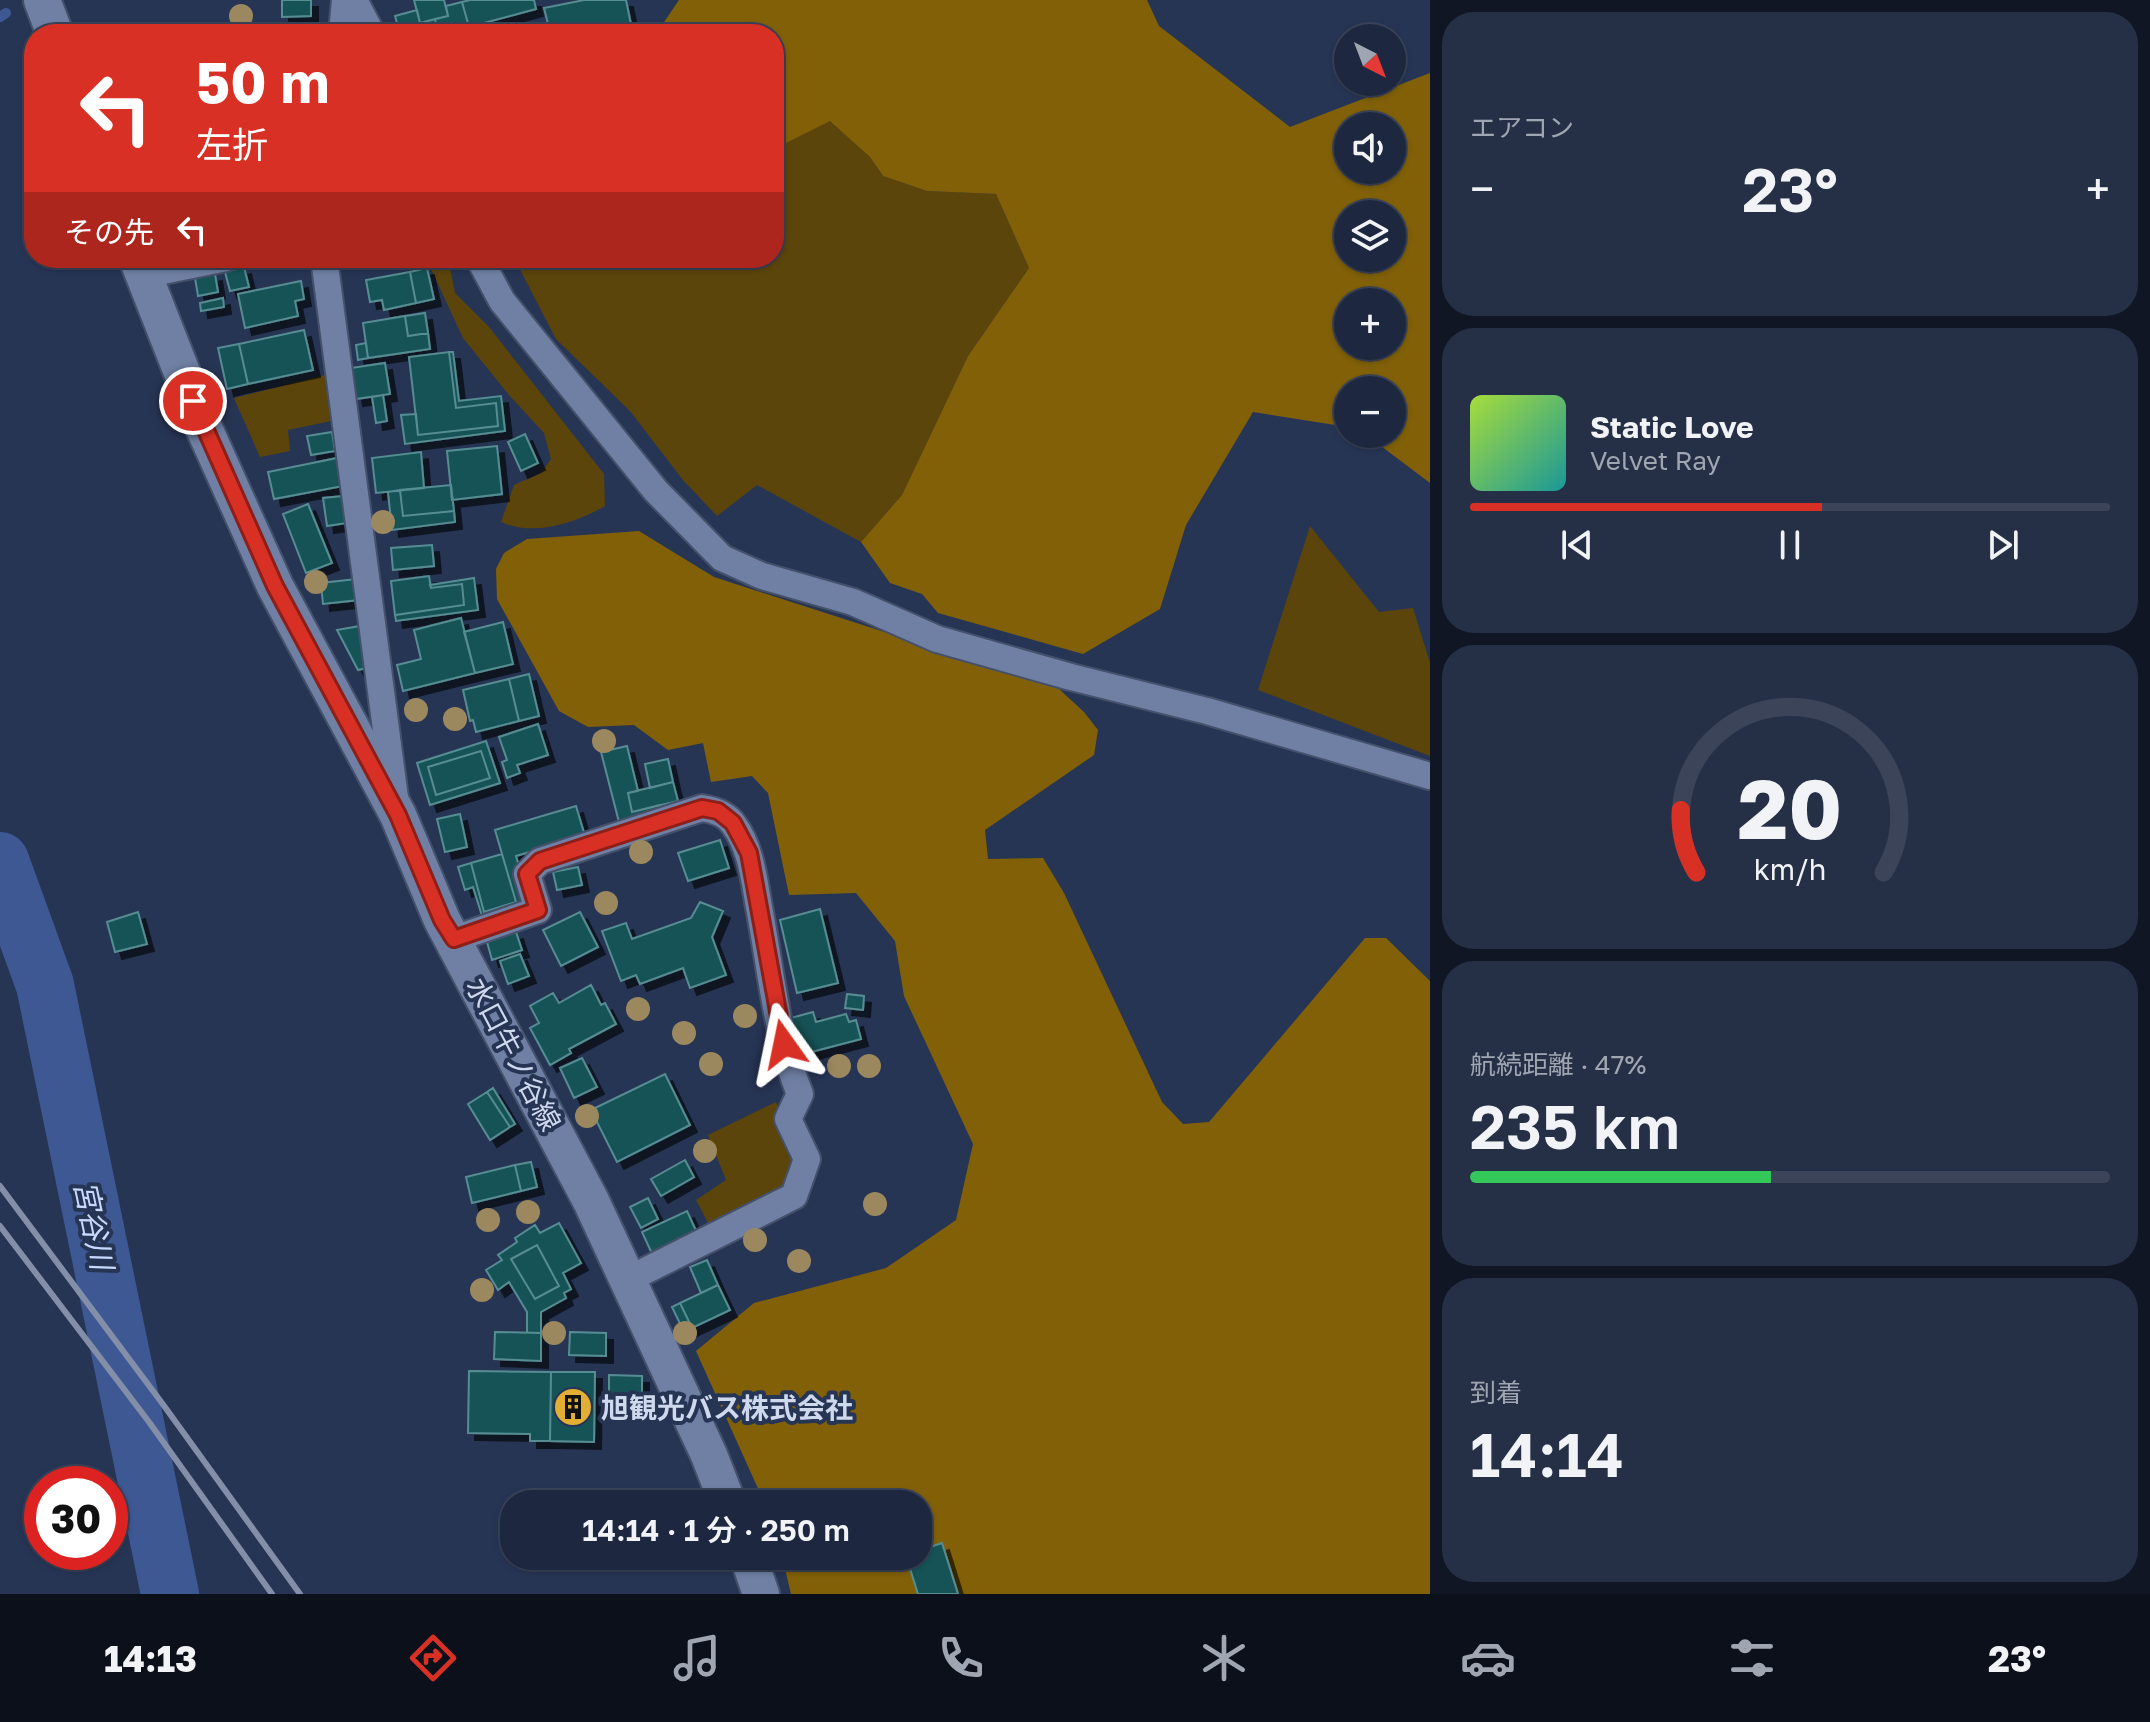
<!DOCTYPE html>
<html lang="ja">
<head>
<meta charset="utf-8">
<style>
  body { margin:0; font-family:"Golos Text","Noto Sans JP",sans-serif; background:#253047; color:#f1f3f6; height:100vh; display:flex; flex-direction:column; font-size:30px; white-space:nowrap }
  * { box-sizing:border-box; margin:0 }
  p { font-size:26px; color:#a0a6b1 }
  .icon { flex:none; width:44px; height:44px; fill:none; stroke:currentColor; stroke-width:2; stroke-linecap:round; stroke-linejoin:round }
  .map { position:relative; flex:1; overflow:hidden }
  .sheet { display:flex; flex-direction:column; gap:12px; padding:12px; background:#101623; width:720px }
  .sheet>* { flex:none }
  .top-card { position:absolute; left:24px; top:24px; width:760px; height:244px; border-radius:32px; box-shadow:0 2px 6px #0004,0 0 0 2px #3b4459; background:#d93025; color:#fff; overflow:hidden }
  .needle { width:52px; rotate:138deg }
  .controls { position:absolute; left:1334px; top:24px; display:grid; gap:16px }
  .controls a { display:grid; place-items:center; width:72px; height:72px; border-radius:50%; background:#1d2840; box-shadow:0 2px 6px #0004,0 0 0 2px #3b4459; font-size:40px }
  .speed { position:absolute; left:24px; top:1466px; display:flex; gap:16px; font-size:40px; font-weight:700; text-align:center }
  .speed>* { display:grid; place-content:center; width:104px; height:104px; border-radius:50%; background:#1d2840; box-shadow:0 2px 6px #0004,0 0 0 2px #3b4459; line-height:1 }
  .speed .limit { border:12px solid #d22; background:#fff; color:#111 }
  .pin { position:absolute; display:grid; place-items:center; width:68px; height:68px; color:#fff; margin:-34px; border:4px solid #fff; border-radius:50%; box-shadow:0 2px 8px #0007 }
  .me { position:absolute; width:88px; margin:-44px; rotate:348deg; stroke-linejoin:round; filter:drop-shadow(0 0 6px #0008) }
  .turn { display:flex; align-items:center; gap:28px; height:168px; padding:0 40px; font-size:36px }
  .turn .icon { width:104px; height:104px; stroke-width:2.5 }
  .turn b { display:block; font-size:56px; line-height:68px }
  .then { display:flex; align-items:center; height:76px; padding:0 40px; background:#0003; gap:16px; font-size:30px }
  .big { font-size:60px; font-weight:600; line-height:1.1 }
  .sheet .widget { flex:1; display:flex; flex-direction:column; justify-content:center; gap:12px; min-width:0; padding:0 28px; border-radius:32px; background:#253047 }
  .sheet .dial { align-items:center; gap:0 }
  .dial svg { height:208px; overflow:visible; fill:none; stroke:#3b4459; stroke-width:7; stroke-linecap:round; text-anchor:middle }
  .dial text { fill:#f1f3f6; stroke:none }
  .song { display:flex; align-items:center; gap:24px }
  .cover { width:96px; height:96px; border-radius:12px; background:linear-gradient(135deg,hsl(80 70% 55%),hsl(180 70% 35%)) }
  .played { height:8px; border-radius:4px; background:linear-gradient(90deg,#d93025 55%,#3b4459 55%) }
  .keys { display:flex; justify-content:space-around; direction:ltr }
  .heat { display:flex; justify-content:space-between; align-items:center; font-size:44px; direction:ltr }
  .charge { height:12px; border-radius:6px; background:linear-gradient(90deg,#34c759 47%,#3b4459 0) }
  .trip { position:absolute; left:500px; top:1490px; width:432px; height:80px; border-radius:32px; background:#1d2840; box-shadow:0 2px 6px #0004,0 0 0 2px #3b4459; font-weight:600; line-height:80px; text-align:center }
  .dock { display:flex; height:128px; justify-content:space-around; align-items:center; background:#0c101a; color:#a0a6b1 }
  .dock .icon { width:56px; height:56px }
  .dock .selected { color:#d93025 }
  .dock b { font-size:36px; color:#f1f3f6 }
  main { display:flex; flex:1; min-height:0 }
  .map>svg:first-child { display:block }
</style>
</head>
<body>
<main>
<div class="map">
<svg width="1430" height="1594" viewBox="0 0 1430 1594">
  <defs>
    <filter id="shadow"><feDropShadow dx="7" dy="7" stdDeviation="0" flood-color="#0009"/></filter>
  </defs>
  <rect width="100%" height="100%" fill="#273555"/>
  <path fill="#5c450b" d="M830,120L870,157L883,176L927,191L996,194L1029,268L968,356L902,495L861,542L757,485L717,516L683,480L630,411L556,339L514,258H774V149Z
    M426,258H448L455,293L489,327L604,474L605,506C576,523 533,537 501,522L514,485L541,473L551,459L544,433L509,395L463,338Z
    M325,375L331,421L288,430L290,451L260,457L234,398Z
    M1310,526L1379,612L1413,608L1430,663V756L1258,690Z
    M776,1102L798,1162L790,1191L711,1228L696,1200L726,1180L708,1135Z"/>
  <path fill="#816008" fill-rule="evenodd" d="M679,0H1147L1159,26L1290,127L1430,73V483L1365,434H1392V390H1348V427L1253,412L1186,525L1160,609L1083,654L938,613L922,594L890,583L861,542L902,495L968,356L1029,268L996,194L927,191L883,176L870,157L830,121L774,149V34H656ZM1348,126H1392V170H1348ZM1348,214H1392V258H1348ZM1348,302H1392V346H1348Z
    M639,531L714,577L1058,688L1084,712L1098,730L1094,755L985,830L988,859L1043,858L1064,893L1162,1102L1183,1124L1209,1122L1365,938H1386L1430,981V1594H791L782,1556H918V1504H765L696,1351L754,1303L886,1268L956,1220L973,1144L904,996L895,941L856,893L789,895L768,793L752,776L711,782L703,743L668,750L634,725L588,727L559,711L497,599L496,569L504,553L527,539Z"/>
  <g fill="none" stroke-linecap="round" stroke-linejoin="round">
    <path stroke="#3d5893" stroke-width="10" d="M0,17L6,13"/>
    <path stroke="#3d5893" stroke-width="58" d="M0,861L45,985L170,1594"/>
  </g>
  <path fill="#185257" stroke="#568d93" stroke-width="2" filter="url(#shadow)" d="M282,0H311V16L282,17Z
    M414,0H444L448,16L420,23Z
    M470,0H534L536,9L469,27L462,2Z
    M584,0H626L633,34H509L508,32L548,24L544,8Z
    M462,2L469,27L438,34L435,19L448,16L446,6Z
    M417,10L420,23L435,19L438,34H400L395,16Z
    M131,24L134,34H104V33Z
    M244,267L249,287L230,291L225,272Z
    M427,268L434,299L416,303L410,272Z
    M410,272L416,303L384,310L382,300L370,302L366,280Z
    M215,274L218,292L198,296L195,278Z
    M301,281L304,299L295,301L298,316L245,328L238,294Z
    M223,298L224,307L201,311L200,303Z
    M425,313L428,333L408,336L405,316Z
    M405,316L408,336L428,333L430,349L368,358L363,323Z
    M304,330L313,370L248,384L239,344Z
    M366,343L368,358L358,360L356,345Z
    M239,344L248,384L227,389L218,348Z
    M449,352H453L459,401L501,396L505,431L405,444L401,415L416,414L418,435L498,426L496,403L456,408Z
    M449,352L456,408L496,403L498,426L418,435L409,357Z
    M385,363L390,394L356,399L351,368Z
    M383,395L387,421L376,423L372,397Z
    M332,432L335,451L311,455L307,436Z
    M525,434L538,463L521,471L508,442Z
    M497,446L502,494L452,500L447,451Z
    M421,452L424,488L376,493L372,458Z
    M337,458L343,486L274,499L268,472Z
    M451,485L454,511L403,516L400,490Z
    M400,490L403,516L454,511L455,522L392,530L388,492Z
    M343,496L347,523L327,526L323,498Z
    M308,504L332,563L306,573L283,514Z
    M432,545L434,566L393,570L391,548Z
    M429,576L431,588L462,584L464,605L395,615L391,581Z
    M474,578L478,610L396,621L395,615L464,605L462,584L431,588L430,585Z
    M356,579L359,600L323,604L321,583Z
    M461,618L475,673L403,691L397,665L421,659L414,630Z
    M503,622L513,664L475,673L464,632Z
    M360,626L367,668L358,670L337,630Z
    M529,674L539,716L519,721L509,679Z
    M509,679L519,721L476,732L473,720L470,721L463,690Z
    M538,724L548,755L517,765L520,773L507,778L502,762L507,760L499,737Z
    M486,741L500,783L430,805L417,763Z
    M627,746L638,791L628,793L632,812L660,805L663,816L620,826L601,752Z
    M481,751L490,778L436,795L428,767Z
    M668,759L673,782L650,788L645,764Z
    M673,782L678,801L632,812L628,793Z
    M576,806L585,836L516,856L530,905L483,919L473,887L465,890L458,867L471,863L484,912L516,902L495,830Z
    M460,814L467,847L445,852L437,819Z
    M720,840L729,868L688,881L678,853Z
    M502,854L516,902L484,912L471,863Z
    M578,867L582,885L557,890L553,872Z
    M700,902L723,911L712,937L726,975L690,988L683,968L640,984L636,975L621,981L602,931L626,923L632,939L691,918Z
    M820,909L838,983L797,993L780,920Z
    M138,912L147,944L115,952L107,922Z
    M580,912L598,947L561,966L543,930Z
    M516,932L522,950L492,960L487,942Z
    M520,954L529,976L508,984L500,961Z
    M591,985L601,1005L605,1003L616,1024L569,1049L571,1053L550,1065L530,1028L539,1023L530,1006L553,993L559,1003Z
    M847,994L864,996L863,1010L845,1008Z
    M813,1012L816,1022L846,1014L849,1022L856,1020L861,1039L800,1055L791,1018Z
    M582,1058L597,1087L574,1098L560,1068Z
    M665,1074L690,1125L617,1162L591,1110Z
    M493,1088L515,1124L510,1127L487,1092Z
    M487,1092L510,1127L490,1140L468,1104Z
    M685,1160L694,1177L661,1196L651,1179Z
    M531,1162L537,1187L521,1191L515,1165Z
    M515,1165L521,1191L472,1203L466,1177Z
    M648,1198L658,1219L641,1228L630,1207Z
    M687,1211L698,1235L653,1256L642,1232Z
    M559,1223L581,1263L563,1273L571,1289L564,1293L566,1298L541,1312V1333H527V1312L509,1282L498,1290L486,1270L502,1260L498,1255L517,1242L515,1238L535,1225L540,1233Z
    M537,1245L559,1286L535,1299L511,1259Z
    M707,1260L718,1285L701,1293L690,1267Z
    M718,1285L730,1310L692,1328L680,1303Z
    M680,1303L692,1328L684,1332L672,1307Z
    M495,1332L541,1333V1361L494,1359Z
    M570,1332L606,1333V1356L569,1355Z
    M469,1371L551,1372L550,1441H530V1434L468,1433Z
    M551,1372H595L594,1442L550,1441Z
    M609,1375L642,1376V1402H609Z
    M942,1543L958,1594H918L906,1556H918V1551Z"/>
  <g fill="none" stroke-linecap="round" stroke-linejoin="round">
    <defs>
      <path id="street" d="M354,0L372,34
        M342,34L345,0
        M324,258L395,798
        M479,258L502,301L656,491L722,558L762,576L853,602L937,639L1071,677L1207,711L1430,776
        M143,275L226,258
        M454,939L538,910L527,874L540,861L702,808C715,810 727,814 734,825C751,848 754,879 759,907C771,970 776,1035 800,1094L788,1119L807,1159L794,1196L629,1279"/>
      <path id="secondary" d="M42,0L55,34
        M137,258L203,426L275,586L398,815L442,920L591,1201L709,1455L728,1504
        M748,1556L761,1594"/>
    </defs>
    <use href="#street" stroke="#45516b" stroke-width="30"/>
    <use href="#secondary" stroke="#45516b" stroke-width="40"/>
    <use href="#street" stroke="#6f80a4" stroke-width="26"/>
    <use href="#secondary" stroke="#6f80a4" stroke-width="36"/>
    <path stroke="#838fa8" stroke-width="6" d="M0,1186L162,1403L300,1594
      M0,1226L149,1422L272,1594"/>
  </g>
  <g fill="#9c885e">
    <circle cx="241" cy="16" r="12"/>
    <circle cx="383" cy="522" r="12"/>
    <circle cx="316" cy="582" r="12"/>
    <circle cx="416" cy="710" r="12"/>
    <circle cx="455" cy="719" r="12"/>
    <circle cx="604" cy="741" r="12"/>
    <circle cx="641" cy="852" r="12"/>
    <circle cx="606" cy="903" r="12"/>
    <circle cx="638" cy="1009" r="12"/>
    <circle cx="745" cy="1016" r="12"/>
    <circle cx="684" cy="1033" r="12"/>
    <circle cx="711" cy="1064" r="12"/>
    <circle cx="839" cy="1066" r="12"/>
    <circle cx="869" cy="1066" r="12"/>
    <circle cx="587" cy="1116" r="12"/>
    <circle cx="705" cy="1151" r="12"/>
    <circle cx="875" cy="1204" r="12"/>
    <circle cx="528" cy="1212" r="12"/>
    <circle cx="488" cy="1220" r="12"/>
    <circle cx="755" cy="1240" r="12"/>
    <circle cx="799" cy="1261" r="12"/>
    <circle cx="482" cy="1290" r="12"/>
    <circle cx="554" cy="1333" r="12"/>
    <circle cx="685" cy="1333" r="12"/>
  </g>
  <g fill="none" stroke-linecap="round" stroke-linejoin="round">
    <defs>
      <path id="route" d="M193,401L275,586L398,815L442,920L454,939L538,910L527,874L540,861L702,808L718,811L733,823L749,853L784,1044"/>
    </defs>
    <use href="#route" stroke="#8d1f18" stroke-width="20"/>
    <use href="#route" stroke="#d93025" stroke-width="14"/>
  </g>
  <defs>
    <symbol id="building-disc" viewBox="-11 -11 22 22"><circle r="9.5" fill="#e2af34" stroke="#273555"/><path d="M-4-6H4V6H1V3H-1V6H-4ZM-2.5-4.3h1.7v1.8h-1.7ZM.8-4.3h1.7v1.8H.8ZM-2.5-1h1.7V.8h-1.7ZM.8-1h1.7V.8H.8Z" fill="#111"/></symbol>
  </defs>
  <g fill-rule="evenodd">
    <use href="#building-disc" x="551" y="1385" width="44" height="44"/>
  </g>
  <g text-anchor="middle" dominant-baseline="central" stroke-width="8" stroke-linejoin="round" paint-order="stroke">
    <g font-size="28" fill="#cfd9ed" stroke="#273555">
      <text transform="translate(514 1054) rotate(62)">水口牛ノ谷線</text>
    </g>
    <g font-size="28" font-weight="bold" fill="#cfd9ed" stroke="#273555" text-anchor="start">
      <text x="601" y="1407">旭観光バス株式会社</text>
    </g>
    <g font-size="30" font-style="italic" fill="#c7d9fc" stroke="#273555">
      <text transform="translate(94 1225) rotate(78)">宮谷川</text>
    </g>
  </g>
</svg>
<div class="controls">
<a><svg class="needle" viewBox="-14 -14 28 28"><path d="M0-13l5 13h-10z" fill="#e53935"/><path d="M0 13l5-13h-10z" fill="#a0a6b1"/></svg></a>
<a><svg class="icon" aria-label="sound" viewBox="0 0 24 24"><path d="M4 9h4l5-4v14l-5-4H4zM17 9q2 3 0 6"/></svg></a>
<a><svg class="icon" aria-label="layers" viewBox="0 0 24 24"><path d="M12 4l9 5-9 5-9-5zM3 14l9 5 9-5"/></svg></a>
<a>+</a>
<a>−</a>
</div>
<div class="speed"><div class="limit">30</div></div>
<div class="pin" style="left:193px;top:401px;background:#d93025"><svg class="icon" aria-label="arrive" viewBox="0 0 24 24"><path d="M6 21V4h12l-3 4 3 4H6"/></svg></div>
<svg class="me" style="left:784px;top:1044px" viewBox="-20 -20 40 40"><path d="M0-17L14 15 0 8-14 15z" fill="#d93025" stroke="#fff" stroke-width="4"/></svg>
<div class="trip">14:14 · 1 分 · 250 m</div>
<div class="top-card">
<div class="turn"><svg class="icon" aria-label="left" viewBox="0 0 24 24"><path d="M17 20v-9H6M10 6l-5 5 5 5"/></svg><div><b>50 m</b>左折</div></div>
<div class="then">その先<svg class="icon" aria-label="left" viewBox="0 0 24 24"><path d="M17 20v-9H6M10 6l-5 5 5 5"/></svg></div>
</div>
</div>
<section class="sheet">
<div class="widget"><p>エアコン</p>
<div class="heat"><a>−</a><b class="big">23°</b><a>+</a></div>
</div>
<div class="widget">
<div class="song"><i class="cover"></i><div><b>Static Love</b><p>Velvet Ray</p></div></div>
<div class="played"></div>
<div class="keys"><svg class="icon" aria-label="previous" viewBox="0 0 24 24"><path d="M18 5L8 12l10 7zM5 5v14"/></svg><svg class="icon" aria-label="pause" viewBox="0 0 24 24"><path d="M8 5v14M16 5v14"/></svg><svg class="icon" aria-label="next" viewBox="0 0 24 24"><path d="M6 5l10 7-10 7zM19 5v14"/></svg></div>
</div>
<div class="widget dial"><svg viewBox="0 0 100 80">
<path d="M14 69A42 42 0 1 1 86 69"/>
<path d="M14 69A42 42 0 0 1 8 45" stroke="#d93025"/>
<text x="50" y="56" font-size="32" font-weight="700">20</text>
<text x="50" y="72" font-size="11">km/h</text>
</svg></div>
<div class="widget"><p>航続距離 · 47%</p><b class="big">235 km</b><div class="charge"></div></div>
<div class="widget"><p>到着</p><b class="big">14:14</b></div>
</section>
</main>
<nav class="dock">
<b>14:13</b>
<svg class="icon selected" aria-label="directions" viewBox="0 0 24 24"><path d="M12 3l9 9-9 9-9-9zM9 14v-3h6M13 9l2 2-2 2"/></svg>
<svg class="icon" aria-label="music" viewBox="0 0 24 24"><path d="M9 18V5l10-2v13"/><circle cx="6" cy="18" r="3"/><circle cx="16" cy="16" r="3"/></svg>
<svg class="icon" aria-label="phone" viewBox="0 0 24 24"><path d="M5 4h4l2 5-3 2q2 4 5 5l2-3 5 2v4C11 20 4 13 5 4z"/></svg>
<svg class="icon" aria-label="climate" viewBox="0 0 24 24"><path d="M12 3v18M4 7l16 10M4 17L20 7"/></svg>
<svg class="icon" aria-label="car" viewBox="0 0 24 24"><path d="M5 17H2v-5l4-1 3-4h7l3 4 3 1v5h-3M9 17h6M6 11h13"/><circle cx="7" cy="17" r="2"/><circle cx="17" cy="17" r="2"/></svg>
<svg class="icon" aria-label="filters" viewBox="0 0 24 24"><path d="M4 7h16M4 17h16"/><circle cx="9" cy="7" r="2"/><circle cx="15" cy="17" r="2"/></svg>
<b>23°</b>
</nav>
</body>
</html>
